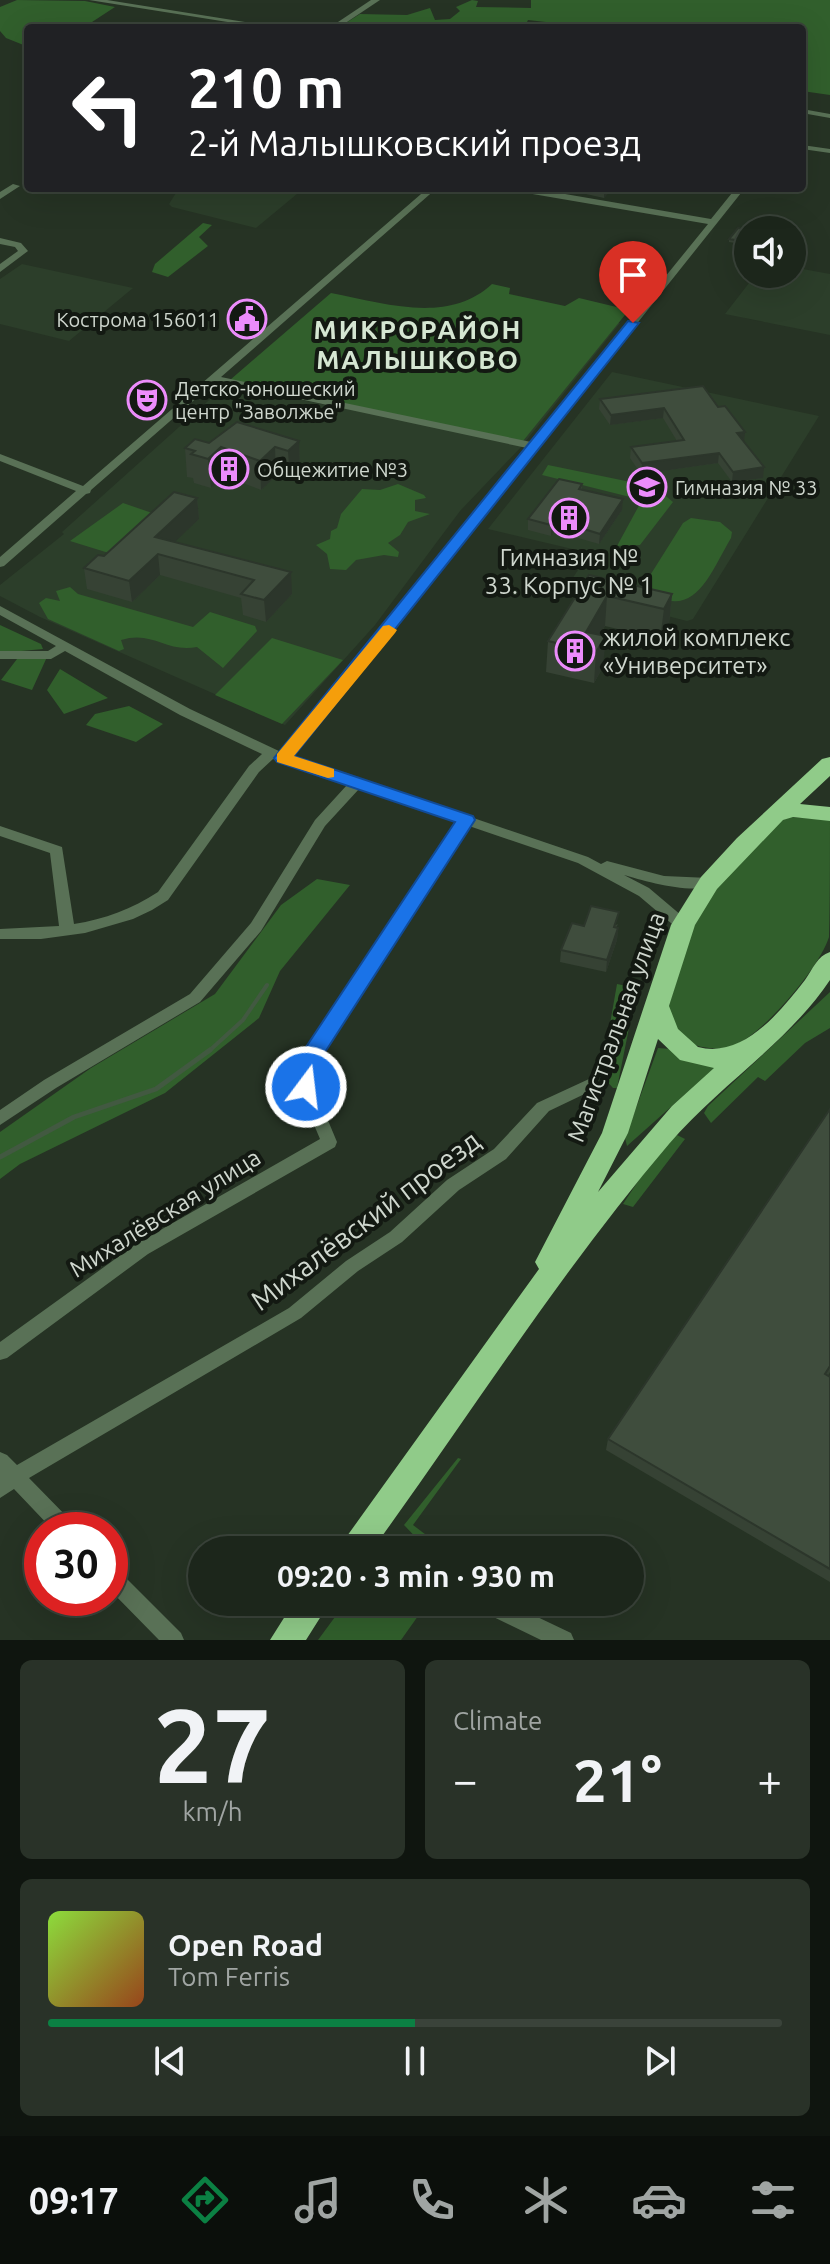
<!DOCTYPE html>
<html lang="en">
<head>
<meta charset="utf-8">
<style>
  body { margin:0; font-family:Ubuntu,sans-serif; background:#293228; color:#f1f3f6; height:100vh; display:flex; flex-direction:column; font-size:30px; white-space:nowrap }
  * { box-sizing:border-box; margin:0 }
  p { font-size:26px; color:#a0a5a3 }
  .icon { flex:none; width:44px; height:44px; fill:none; stroke:currentColor; stroke-width:2; stroke-linecap:round; stroke-linejoin:round }
  .map { position:relative; height:1640px; overflow:hidden }
  .side { display:flex; flex-direction:column; gap:20px; padding:20px; background:#0f150f; flex:1 }
  .side>* { flex:none }
  .hud { position:absolute; left:24px; top:24px; width:782px; height:168px; border-radius:8px; box-shadow:0 8px 32px #0002,0 0 0 2px #3a433a; background:#202124; color:#fff; overflow:hidden }
  .fabs { position:absolute; left:734px; top:216px; display:grid; gap:16px }
  .fabs a { display:grid; place-items:center; width:72px; height:72px; border-radius:50%; background:#1c261b; box-shadow:0 8px 32px #0002,0 0 0 2px #3a433a; font-size:40px }
  .speed { position:absolute; left:24px; top:1512px; display:flex; gap:16px; font-size:40px; font-weight:700; text-align:center }
  .speed>* { display:grid; place-content:center; width:104px; height:104px; border-radius:50%; background:#1c261b; box-shadow:0 8px 32px #0002,0 0 0 2px #3a433a; line-height:1 }
  .speed .limit { border:12px solid #d22; background:#fff; color:#111 }
  .pin { position:absolute; display:grid; place-items:center; width:68px; height:68px; color:#fff; margin:-82px -34px; border-radius:50% 50% 50% 0; rotate:-45deg; box-shadow:0 0 8px #0007 }
  .pin .icon { rotate:45deg }
  .me { position:absolute; width:88px; margin:-44px; rotate:15deg; stroke-linejoin:round; filter:drop-shadow(0 0 6px #0008) }
  .turn { display:flex; align-items:center; gap:28px; height:168px; padding:0 32px; font-size:36px }
  .turn .icon { width:104px; height:104px; stroke-width:2.5 }
  .turn b { display:block; font-size:56px; line-height:68px }
  .big { font-size:60px; font-weight:700; line-height:1.1 }
  .side .widget { flex:1; display:flex; flex-direction:column; justify-content:center; gap:12px; min-width:0; padding:0 28px; border-radius:12px; background:#293228 }
  .side .dial { align-items:center; gap:0 }
  .dial b { font-size:104px; line-height:1 }
  .song { display:flex; align-items:center; gap:24px }
  .cover { width:96px; height:96px; border-radius:12px; background:linear-gradient(135deg,hsl(90 70% 55%),hsl(20 70% 35%)) }
  .played { height:8px; border-radius:4px; background:linear-gradient(90deg,#0b8043 50%,#3a433a 50%) }
  .keys { display:flex; justify-content:space-around; direction:ltr }
  .heat { display:flex; justify-content:space-between; align-items:center; font-size:44px; direction:ltr }
  .side .tiles { flex:1; display:grid; gap:20px; grid-template-columns:1fr 1fr }
  .widget:last-child { grid-column:span 2 }
  .trip { position:absolute; left:188px; top:1536px; width:456px; height:80px; border-radius:40px; background:#1c261b; box-shadow:0 8px 32px #0002,0 0 0 2px #3a433a; font-weight:700; line-height:80px; text-align:center }
  .tabs { display:flex; height:128px; justify-content:space-around; align-items:center; background:#0b0f0b; color:#a0a5a3 }
  .tabs .icon { width:56px; height:56px }
  .tabs .current { color:#0b8043 }
  .tabs b { font-size:36px; color:#f1f3f6 }
  .map>svg:first-child { display:block }
</style>
</head>
<body>
<div class="map">
<svg width="830" height="1640" viewBox="0 0 830 1640">
  <rect width="100%" height="100%" fill="#263324"/>
  <path fill="#2c3e2a" d="M179,188H299L303,189L256,228L172,207L169,204Z
    M22,264L133,288L69,341L0,324V279Z
    M792,267L830,274V335L725,314L756,274H792Z
    M507,300L620,323L521,447L460,511L375,625L285,725L40,617L0,596V585L64,534L62,532L227,384L331,406L417,316Z
    M612,372L819,416L693,619L687,621L565,590L589,553L488,529Z"/>
  <path fill="#315f2c" d="M17,0L85,1L115,7L92,22L104,28H28L26,46L6,38L0,31V7Z
    M472,0L478,1L476,7L531,8V0H830V95L802,91V28H622L597,22L581,26L528,20L524,28H338L360,14L407,15L430,8L435,20L450,19L460,11L456,7Z
    M203,223L212,225L199,237L208,246L168,277L152,272L155,264Z
    M492,284L510,288L509,294L565,306L579,298L629,310L523,441L230,380L331,293C384,303 448,325 492,284Z
    M548,465L655,487L673,502L640,545L617,546L642,500L542,475Z
    M398,484L424,495L426,498L415,500V511L430,514L408,522L400,535L388,543L399,552L398,557L384,555L356,560L346,570L330,569L327,554L316,545L330,539L331,531L337,528L341,514L362,489L380,490Z
    M123,503L158,515L112,554L70,541Z
    M691,518L720,522L732,532L731,538C708,577 694,624 643,589L644,585L683,523Z
    M70,587L78,594L193,627L210,612L255,626L257,631L223,668L197,647C166,653 153,630 121,640L124,649L119,651L48,619L39,603L46,598L60,601L56,591Z
    M0,625L41,644L43,649L0,653Z
    M272,638L343,660L282,724L215,695Z
    M47,657L32,690L1,680L17,659Z
    M60,669L108,698L64,714L47,690Z
    M129,706L163,724L136,742L86,725L95,714Z
    M791,817L830,820C830,845 830,917 829,937C820,967 761,1037 732,1046C714,1052 693,1046 678,1038L668,1009L692,930L719,882L782,820Z
    M317,879L350,885L280,971L259,1018L165,1093L20,1164L0,1179V1132L91,1068L215,994L281,905Z
    M617,984L637,988L617,1088H613L601,1075Z
    M830,992V1028L805,1043L765,1081L758,1077L711,1123L704,1113L708,1106Z
    M658,1048L671,1049L718,1065L627,1146L625,1138Z
    M677,1135L685,1139L633,1207L623,1204L654,1157Z
    M458,1458L461,1459L413,1525L446,1550H428L404,1525Z
    M346,1602H428L401,1640H318Z"/>
  <g fill="none" stroke-linecap="round" stroke-linejoin="round">
    <path stroke="#425941" stroke-width="4" d="M208,1052L243,1020L267,985"/>
    <path stroke="#425941" stroke-width="5" d="M0,1157L74,1117L156,1089L210,1050"/>
    <path fill="#597156" fill-rule="evenodd" d="M89,0H107L283,28H265Z
      M371,0H380L338,28H329Z
      M802,109L830,114V118L802,113Z
      M802,145L830,149V153L802,149Z
      M13,184L20,186L0,199V192Z
      M428,188H437L221,377L531,442L708,224L515,191L511,188H530L711,219L736,188H745L292,756L588,857L601,864L607,861L664,876L709,878L716,883C700,897 644,881 624,875L649,888L688,921L690,925L688,929H678L639,896L578,863L469,826L316,1063L314,1087L337,1142L335,1147L148,1254L7,1358L0,1360V1342L136,1244L320,1139L298,1087L300,1062L457,822L359,789L325,826L261,931L200,1002L56,1088L0,1125V1110L44,1080L190,994L251,923L315,820L347,785L273,759L259,772L168,900L152,910L133,919L85,933L41,939H0V929L59,926L50,853L0,836V826L62,847L74,924C105,919 132,909 158,892L249,766L262,754L180,715L65,651L51,659H0V651H48L56,646L0,615V606L190,709L281,752L527,448L216,381L91,490L90,493L86,494L4,566L0,567V557L76,491L0,461V454L83,486Z
      M0,238L21,243L28,251L0,272V264L18,251L15,247L0,244Z
      M589,1079L595,1081L597,1085L595,1089L549,1111L506,1159L459,1190L402,1242L358,1271L301,1318L29,1478L73,1523L76,1530H53L14,1489L0,1498V1452L7,1455L17,1465L289,1308L346,1261L390,1232L447,1180L494,1149L537,1103Z
      M365,1525L399,1543L402,1550C385,1550 363,1553 355,1534L358,1527Z
      M110,1566L117,1569L181,1633L184,1640H159L110,1590Z
      M474,1602H506L571,1633L574,1640H541L477,1609Z"/>
    <path fill="#90cb89" fill-rule="evenodd" d="M830,757V776L800,804L830,807V821L793,817L783,820L717,889L695,925L669,1006L678,1029L698,1047C743,1059 780,1012 805,980C813,969 817,956 830,952V980C787,1044 719,1085 669,1144C560,1272 471,1414 372,1550H337L539,1269L535,1262L602,1133L671,925L701,877L737,838L822,759ZM658,1039L680,1060L714,1068L672,1106L598,1192L628,1133Z
      M294,1602H330L306,1640H270Z"/>
  </g>
  <path fill="#364234" d="M587,188H610V191L604,198L586,194Z
    M748,230V245L729,242V239Z
    M703,386L744,442L763,478L732,482L718,463L641,474L630,458L631,447L677,441L663,418L610,425L599,409L600,399Z
    M299,441L300,470L290,480L276,476L261,490L224,476L211,488L194,483L193,478L187,477L185,448L209,443Z
    M582,484V490L622,510L599,544L554,531L551,536L528,530V519Z
    M197,498L199,519L174,542L292,594L266,622L243,615L241,598L160,575L132,602L87,589L84,568Z
    M589,575L672,594L669,624L660,639L605,626L600,635L603,667L594,683L546,672L548,641Z
    M618,924L616,928H618L617,940L606,972L560,962L561,950Z
    M830,1109V1372L828,1376L830,1377V1582L606,1450L608,1439Z"/>
  <path fill="#2c362b" d="M604,188H610V191L604,198Z
    M664,408L663,418L610,425L611,415Z
    M745,432L744,443L737,433Z
    M299,441L300,470L290,480L288,451Z
    M221,447L224,476L211,488L208,459Z
    M275,447L276,476L261,490L260,461Z
    M719,453L718,463L641,474L642,463Z
    M764,467L763,478L732,482L733,472Z
    M197,498L199,519L161,555L158,554L160,575L132,602L129,581L155,537Z
    M623,499L622,510L599,544L600,534Z
    M555,520L554,531L551,536V525Z
    M291,572L292,594L266,622L264,600Z
    M672,594L669,624L660,639L664,609Z
    M607,596L605,626L590,651L586,632Z
    M606,636L603,667L594,683L596,652Z
    M618,928L617,940L606,972L607,960Z"/>
  <path fill="#3f4d3d" stroke="#2c362b" stroke-width="2" d="M738,228L750,230H748V242L729,239Z
    M703,386L718,407L725,406L745,432L737,433L764,467L733,472L719,453L642,463L631,447L684,440L664,408L611,415L600,399Z
    M237,422L299,441L288,451L275,447L260,461L221,447L208,459L191,454L195,451L185,448L195,439L209,443Z
    M559,479L582,484L579,489L623,499L600,534L555,520L551,525L528,519Z
    M174,492L197,498L155,537L291,572L264,600L241,594L254,580L158,554L129,581L84,568L98,555L104,556Z
    M589,575L672,594L664,609L607,596L586,632L606,636L596,652L548,641Z
    M591,906L619,912L614,927L618,928L607,960L561,950L572,923L584,926Z
    M830,1109V1366L825,1374L830,1377V1569L608,1439Z"/>
  <path fill="#1a73e8" stroke="#114b97" stroke-width="2" d="M628,321L639,323L294,756L473,816L475,820L318,1063L314,1092H299L296,1087L300,1056L455,822L277,762L274,758Z"/>
  <path fill="#f59e0b" d="M389,625L397,630L395,633L294,756L334,769V777L328,778L277,762V754L383,626Z"/>
  <defs>
    <symbol id="civic-ring" viewBox="-11 -11 22 22"><circle r="9.5" fill="#131912" stroke="#ec8cfb" stroke-width="1.5"/><path d="M-.6-6.5H3V-4.5H.6V-3L4-1V1h2V6H-6V1h2V-1L-.6-3ZM-1.2 2.5V6h2.4V2.5Z" fill="#ec8cfb"/></symbol>
    <symbol id="theatre-ring" viewBox="-11 -11 22 22"><circle r="9.5" fill="#131912" stroke="#ec8cfb" stroke-width="1.5"/><path d="M-5-5.5Q0-4 5-5.5V0Q5 5 0 6Q-5 5-5 0ZM-3.3-2.5H-1v1.5H-3.3ZM1-2.5H3.3v1.5H1ZM-2.8 1Q0 5.5 2.8 1Z" fill="#ec8cfb"/></symbol>
    <symbol id="building-ring" viewBox="-11 -11 22 22"><circle r="9.5" fill="#131912" stroke="#ec8cfb" stroke-width="1.5"/><path d="M-4-6H4V6H1V3H-1V6H-4ZM-2.5-4.3h1.7v1.8h-1.7ZM.8-4.3h1.7v1.8H.8ZM-2.5-1h1.7V.8h-1.7ZM.8-1h1.7V.8H.8Z" fill="#ec8cfb"/></symbol>
    <symbol id="school-ring" viewBox="-11 -11 22 22"><circle r="9.5" fill="#131912" stroke="#ec8cfb" stroke-width="1.5"/><path d="M0-5L7-2L0 1L-7-2ZM-4 1L0 2.5L4 1V4Q0 6-4 4Z" fill="#ec8cfb"/></symbol>
  </defs>
  <g fill-rule="evenodd">
    <use href="#civic-ring" x="225" y="297" width="44" height="44"/>
    <use href="#theatre-ring" x="125" y="378" width="44" height="44"/>
    <use href="#building-ring" x="207" y="447" width="44" height="44"/>
    <use href="#school-ring" x="625" y="465" width="44" height="44"/>
    <use href="#building-ring" x="547" y="496" width="44" height="44"/>
    <use href="#building-ring" x="553" y="629" width="44" height="44"/>
  </g>
  <g text-anchor="middle" dominant-baseline="central" stroke-width="8" stroke-linejoin="round" paint-order="stroke">
    <g font-size="20" fill="#cfd7ce" stroke="#131912" text-anchor="start">
      <text x="219" y="319" text-anchor="end">Кострома 156011</text>
      <text x="175" y="388">Детско-юношеский<tspan x="175" dy="23">центр "Заволжье"</tspan></text>
      <text x="257" y="469">Общежитие №3</text>
      <text x="675" y="487">Гимназия № 33</text>
    </g>
    <g font-size="24" fill="#cfd7ce" stroke="#131912">
      <text x="569" y="557">Гимназия №<tspan x="569" dy="28">33. Корпус № 1</tspan></text>
      <text x="603" y="637" text-anchor="start">жилой комплекс<tspan x="603" dy="28">«Университет»</tspan></text>
    </g>
    <g font-size="24" fill="#cfd7ce" stroke="#131912">
      <text transform="translate(616 1027) rotate(-70)">Магистральная улица</text>
      <text transform="translate(165 1213) rotate(-32)">Михалёвская улица</text>
    </g>
    <g font-size="26" font-weight="bold" letter-spacing="2" fill="#d5e6d2" stroke="#131912">
      <text x="418" y="329">МИКРОРАЙОН<tspan x="418" dy="30">МАЛЫШКОВО</tspan></text>
    </g>
    <g font-size="28" fill="#cfd7ce" stroke="#131912">
      <text transform="translate(365 1220) rotate(-37)">Михалёвский проезд</text>
    </g>
  </g>
</svg>
<div class="fabs">
<a><svg class="icon" aria-label="sound" viewBox="0 0 24 24"><path d="M4 9h4l5-4v14l-5-4H4zM17 9q2 3 0 6"/></svg></a>
</div>
<div class="speed"><div class="limit">30</div></div>
<div class="pin" style="left:633px;top:323px;background:#d93025"><svg class="icon" aria-label="arrive" viewBox="0 0 24 24"><path d="M6 21V4h12l-3 4 3 4H6"/></svg></div>
<svg class="me" style="left:306px;top:1087px" viewBox="-20 -20 40 40"><circle r="17" fill="#1a73e8" stroke="#fff" stroke-width="3"/><path d="M0-11L8 9 0 5-8 9z" fill="#fff"/></svg>
<div class="trip">09:20 · 3 min · 930 m</div>
<div class="hud">
<div class="turn"><svg class="icon" aria-label="left" viewBox="0 0 24 24"><path d="M17 20v-9H6M10 6l-5 5 5 5"/></svg><div><b>210 m</b>2-й Малышковский проезд</div></div>
</div>
</div>
<section class="side">
<div class="tiles">
<div class="widget dial"><b>27</b><p>km/h</p></div>
<div class="widget"><p>Climate</p>
<div class="heat"><a>−</a><b class="big">21°</b><a>+</a></div>
</div>
<div class="widget">
<div class="song"><i class="cover"></i><div><b>Open Road</b><p>Tom Ferris</p></div></div>
<div class="played"></div>
<div class="keys"><svg class="icon" aria-label="previous" viewBox="0 0 24 24"><path d="M18 5L8 12l10 7zM5 5v14"/></svg><svg class="icon" aria-label="pause" viewBox="0 0 24 24"><path d="M8 5v14M16 5v14"/></svg><svg class="icon" aria-label="next" viewBox="0 0 24 24"><path d="M6 5l10 7-10 7zM19 5v14"/></svg></div>
</div>
</div>
</section>
<nav class="tabs">
<b>09:17</b>
<svg class="icon current" aria-label="directions" viewBox="0 0 24 24"><path d="M12 3l9 9-9 9-9-9zM9 14v-3h6M13 9l2 2-2 2"/></svg>
<svg class="icon" aria-label="music" viewBox="0 0 24 24"><path d="M9 18V5l10-2v13"/><circle cx="6" cy="18" r="3"/><circle cx="16" cy="16" r="3"/></svg>
<svg class="icon" aria-label="phone" viewBox="0 0 24 24"><path d="M5 4h4l2 5-3 2q2 4 5 5l2-3 5 2v4C11 20 4 13 5 4z"/></svg>
<svg class="icon" aria-label="climate" viewBox="0 0 24 24"><path d="M12 3v18M4 7l16 10M4 17L20 7"/></svg>
<svg class="icon" aria-label="car" viewBox="0 0 24 24"><path d="M5 17H2v-5l4-1 3-4h7l3 4 3 1v5h-3M9 17h6M6 11h13"/><circle cx="7" cy="17" r="2"/><circle cx="17" cy="17" r="2"/></svg>
<svg class="icon" aria-label="filters" viewBox="0 0 24 24"><path d="M4 7h16M4 17h16"/><circle cx="9" cy="7" r="2"/><circle cx="15" cy="17" r="2"/></svg>
</nav>
</body>
</html>
